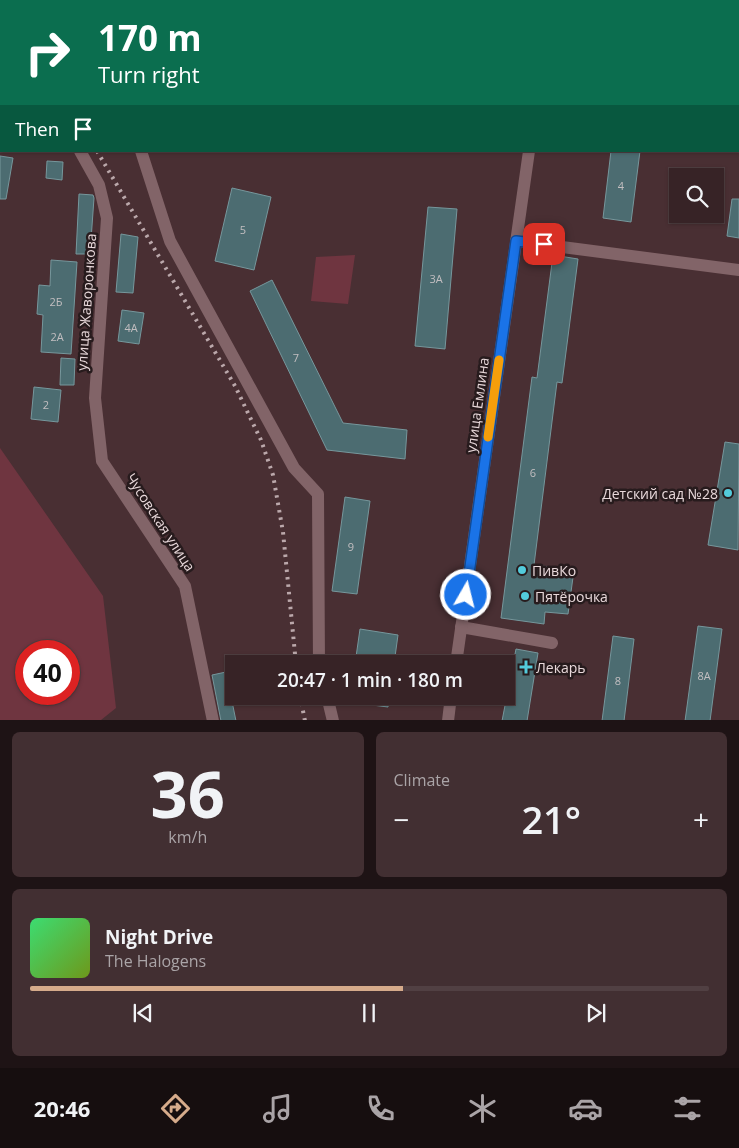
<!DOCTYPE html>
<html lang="en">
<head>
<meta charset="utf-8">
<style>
  body { margin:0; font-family:"Open Sans",sans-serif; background:#422f32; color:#f1f3f6; height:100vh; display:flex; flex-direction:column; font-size:19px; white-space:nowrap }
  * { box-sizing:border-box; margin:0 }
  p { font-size:16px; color:#aaa4a7 }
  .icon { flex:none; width:28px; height:28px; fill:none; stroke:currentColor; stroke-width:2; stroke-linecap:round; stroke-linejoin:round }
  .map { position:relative; height:720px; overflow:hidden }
  .panel { display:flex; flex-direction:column; gap:12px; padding:12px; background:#1e1315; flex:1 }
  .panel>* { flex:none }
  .top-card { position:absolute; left:0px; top:0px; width:740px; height:152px; box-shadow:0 1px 4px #0004,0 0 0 1px #514043; background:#0b6e4f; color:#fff; overflow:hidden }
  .controls { position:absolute; left:669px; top:168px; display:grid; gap:10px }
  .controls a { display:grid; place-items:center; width:55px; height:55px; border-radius:0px; background:#372326; box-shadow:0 1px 4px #0004,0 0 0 1px #514043; font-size:25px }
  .speed { position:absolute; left:15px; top:640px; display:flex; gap:10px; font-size:25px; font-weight:700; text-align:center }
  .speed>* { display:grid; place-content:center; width:65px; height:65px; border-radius:50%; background:#372326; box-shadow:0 1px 4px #0004,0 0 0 1px #514043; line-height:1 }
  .speed .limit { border:8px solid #d22; background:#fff; color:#111 }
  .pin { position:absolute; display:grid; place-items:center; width:42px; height:42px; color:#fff; margin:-21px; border-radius:10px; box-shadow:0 2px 8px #0006 }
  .me { position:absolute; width:55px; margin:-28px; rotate:8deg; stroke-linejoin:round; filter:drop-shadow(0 0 4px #0008) }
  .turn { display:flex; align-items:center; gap:18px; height:105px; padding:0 15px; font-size:22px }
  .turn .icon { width:65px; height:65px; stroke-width:2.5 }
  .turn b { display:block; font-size:35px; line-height:42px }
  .then { display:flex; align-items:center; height:48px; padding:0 15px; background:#0003; gap:10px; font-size:19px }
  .big { font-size:38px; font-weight:600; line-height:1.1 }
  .panel .widget { flex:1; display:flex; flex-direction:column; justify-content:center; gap:8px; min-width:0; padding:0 18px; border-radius:8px; background:#422f32 }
  .panel .dial { align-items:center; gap:0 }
  .dial b { font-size:65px; line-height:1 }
  .song { display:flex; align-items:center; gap:15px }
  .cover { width:60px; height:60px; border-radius:8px; background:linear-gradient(135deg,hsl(140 70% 55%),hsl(80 70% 35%)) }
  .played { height:5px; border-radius:2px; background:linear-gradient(90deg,#d6ab8b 55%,#514043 55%) }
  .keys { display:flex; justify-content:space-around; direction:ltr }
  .heat { display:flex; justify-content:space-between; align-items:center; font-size:28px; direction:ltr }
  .panel .tiles { flex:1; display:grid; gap:12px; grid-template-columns:1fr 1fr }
  .widget:last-child { grid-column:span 2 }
  .trip { position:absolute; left:225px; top:655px; width:290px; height:50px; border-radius:0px; background:#372326; box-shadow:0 1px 4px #0004,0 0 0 1px #514043; font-weight:600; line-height:50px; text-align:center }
  .dock { display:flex; height:80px; justify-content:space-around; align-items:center; background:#160e0f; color:#aaa4a7 }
  .dock .icon { width:35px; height:35px }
  .dock .on { color:#d6ab8b }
  .dock b { font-size:22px; color:#f1f3f6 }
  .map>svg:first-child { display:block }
</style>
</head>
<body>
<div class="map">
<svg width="739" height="721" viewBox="0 0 739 721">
  <rect width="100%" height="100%" fill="#492f33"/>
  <path fill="#6f3540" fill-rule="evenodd" d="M355,255L348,304L311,301L316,257Z
    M0,448L103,596L116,708L101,720H0ZM26,651H69V694H26Z"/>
  <path fill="#4c6c71" stroke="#76979c" d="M611,151H640L631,222L603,218Z
    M0,156L13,158L6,199H0Z
    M47,161L63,162L62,180L46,178Z
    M232,188L271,197L254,270L215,261Z
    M79,194L93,195L94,198L90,254H76Z
    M732,199H739V238L727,236Z
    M428,207L457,209L445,349L415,346Z
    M121,234L138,237L133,293L116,292Z
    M553,255L578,259L562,383L557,382L534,565L574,570L568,614L545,612L544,624L501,618L532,377L537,378Z
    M51,260L77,262L71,354L41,352L43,315L37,314L39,285L50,286Z
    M272,280L343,423L407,430L405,459L327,450L250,291Z
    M122,310L144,313L139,344L118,341Z
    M61,358L75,359L74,385H60Z
    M34,387L61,390L58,422L31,419Z
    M725,442L739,444L738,550L708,545Z
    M345,497L370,501L357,594L332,591Z
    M698,626L722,629L710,721H685Z
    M360,629L398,635L394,664H355Z
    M613,636L634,639L624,721H602Z
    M516,649L538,653L527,721H502Z
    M226,672L236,721H221L212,675Z
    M356,696H389L388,707L356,703Z"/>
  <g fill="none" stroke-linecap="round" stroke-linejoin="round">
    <path stroke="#826468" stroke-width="12" d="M20,0V1
      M139,1V0
      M0,110H1
      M80,151L99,185L107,218L95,398L102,461L185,586L213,721
      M141,151L170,241L294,468L318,494L319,664
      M516,241L739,270
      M461,627L552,643
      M327,696L333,721"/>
    <path stroke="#826468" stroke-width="12" d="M550,1V0
      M456,664L529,151
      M448,721L451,696"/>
    <path stroke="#bba8ab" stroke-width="4" stroke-dasharray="2.5 5" stroke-linecap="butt" d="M43,0V1
      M97,151L235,386L261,440L273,475L283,532L296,664
      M300,696L305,721"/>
  </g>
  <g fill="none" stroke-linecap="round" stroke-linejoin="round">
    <defs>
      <path id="route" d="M466,595L516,241L544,244"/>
    </defs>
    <use href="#route" stroke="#114b97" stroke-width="12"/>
    <use href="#route" stroke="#1a73e8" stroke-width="9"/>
    <path stroke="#f59e0b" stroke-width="9" d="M488,437L499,360"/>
  </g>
  <g fill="#53cbdb" stroke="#271b1d" stroke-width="2">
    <circle cx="728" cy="493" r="5"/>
    <circle cx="522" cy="570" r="5"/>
    <circle cx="525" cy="596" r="5"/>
    <path d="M523.5 659.5h5v5h5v5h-5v5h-5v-5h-5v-5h5z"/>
  </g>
  <g text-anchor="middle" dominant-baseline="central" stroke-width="5" stroke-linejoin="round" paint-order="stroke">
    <g font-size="11" fill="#c2bec0">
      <text x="621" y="185">4</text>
      <text x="243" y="229">5</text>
      <text x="436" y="278">3А</text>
      <text x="56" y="301">2Б</text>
      <text x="131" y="327">4А</text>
      <text x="57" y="336">2А</text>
      <text x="296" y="357">7</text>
      <text x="46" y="404">2</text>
      <text x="533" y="472">6</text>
      <text x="351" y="546">9</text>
      <text x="704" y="675">8А</text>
      <text x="618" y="680">8</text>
    </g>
    <g font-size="14" fill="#e9d9db" stroke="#271b1d">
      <text transform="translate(86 302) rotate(-86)">улица Жаворонкова</text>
      <text transform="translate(477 405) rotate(-82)">улица Емлина</text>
      <text transform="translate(161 522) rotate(57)">Чусовская улица</text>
    </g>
    <g font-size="14" fill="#e9d9db" stroke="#271b1d" text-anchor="start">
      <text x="718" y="493" text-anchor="end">Детский сад №28</text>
      <text x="532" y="570">ПивКо</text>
      <text x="535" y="596">Пятёрочка</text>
      <text x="536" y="667">Лекарь</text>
    </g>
  </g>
</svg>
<div class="controls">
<a><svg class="icon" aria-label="search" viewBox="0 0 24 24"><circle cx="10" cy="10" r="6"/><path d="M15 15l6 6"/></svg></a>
</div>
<div class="speed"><div class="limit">40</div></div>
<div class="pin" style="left:544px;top:244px;background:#d93025"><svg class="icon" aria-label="arrive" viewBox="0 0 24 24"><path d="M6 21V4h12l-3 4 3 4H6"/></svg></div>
<svg class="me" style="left:466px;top:595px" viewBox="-20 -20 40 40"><circle r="17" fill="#1a73e8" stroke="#fff" stroke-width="3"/><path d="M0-11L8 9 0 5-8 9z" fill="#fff"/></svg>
<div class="trip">20:47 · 1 min · 180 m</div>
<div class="top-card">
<div class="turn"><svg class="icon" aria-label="right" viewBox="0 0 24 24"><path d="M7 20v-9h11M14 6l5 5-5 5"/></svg><div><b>170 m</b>Turn right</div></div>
<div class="then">Then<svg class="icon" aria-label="arrive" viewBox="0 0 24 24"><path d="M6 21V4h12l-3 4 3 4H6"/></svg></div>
</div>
</div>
<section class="panel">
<div class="tiles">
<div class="widget dial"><b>36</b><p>km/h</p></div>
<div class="widget"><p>Climate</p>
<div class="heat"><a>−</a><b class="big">21°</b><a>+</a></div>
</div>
<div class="widget">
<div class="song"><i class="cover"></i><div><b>Night Drive</b><p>The Halogens</p></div></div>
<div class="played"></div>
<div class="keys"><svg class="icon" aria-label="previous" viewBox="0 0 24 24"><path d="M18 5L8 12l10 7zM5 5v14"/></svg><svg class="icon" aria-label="pause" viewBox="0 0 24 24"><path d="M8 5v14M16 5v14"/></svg><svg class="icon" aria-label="next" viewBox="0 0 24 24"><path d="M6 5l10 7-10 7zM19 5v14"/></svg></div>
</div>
</div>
</section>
<nav class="dock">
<b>20:46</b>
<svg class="icon on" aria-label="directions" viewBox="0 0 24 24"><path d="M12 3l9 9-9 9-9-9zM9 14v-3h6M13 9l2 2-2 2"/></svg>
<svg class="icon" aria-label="music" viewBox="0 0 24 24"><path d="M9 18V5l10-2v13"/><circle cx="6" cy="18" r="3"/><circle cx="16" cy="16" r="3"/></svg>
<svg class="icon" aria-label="phone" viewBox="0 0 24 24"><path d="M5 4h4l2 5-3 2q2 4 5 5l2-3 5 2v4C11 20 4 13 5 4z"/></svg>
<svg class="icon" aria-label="climate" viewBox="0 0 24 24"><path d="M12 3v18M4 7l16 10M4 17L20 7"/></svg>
<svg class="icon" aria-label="car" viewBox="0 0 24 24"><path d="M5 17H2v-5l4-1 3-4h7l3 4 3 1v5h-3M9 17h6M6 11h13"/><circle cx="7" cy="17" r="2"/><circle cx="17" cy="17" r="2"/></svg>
<svg class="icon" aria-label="filters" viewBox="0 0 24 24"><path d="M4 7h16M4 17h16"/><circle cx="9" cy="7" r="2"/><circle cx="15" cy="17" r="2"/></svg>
</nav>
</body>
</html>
